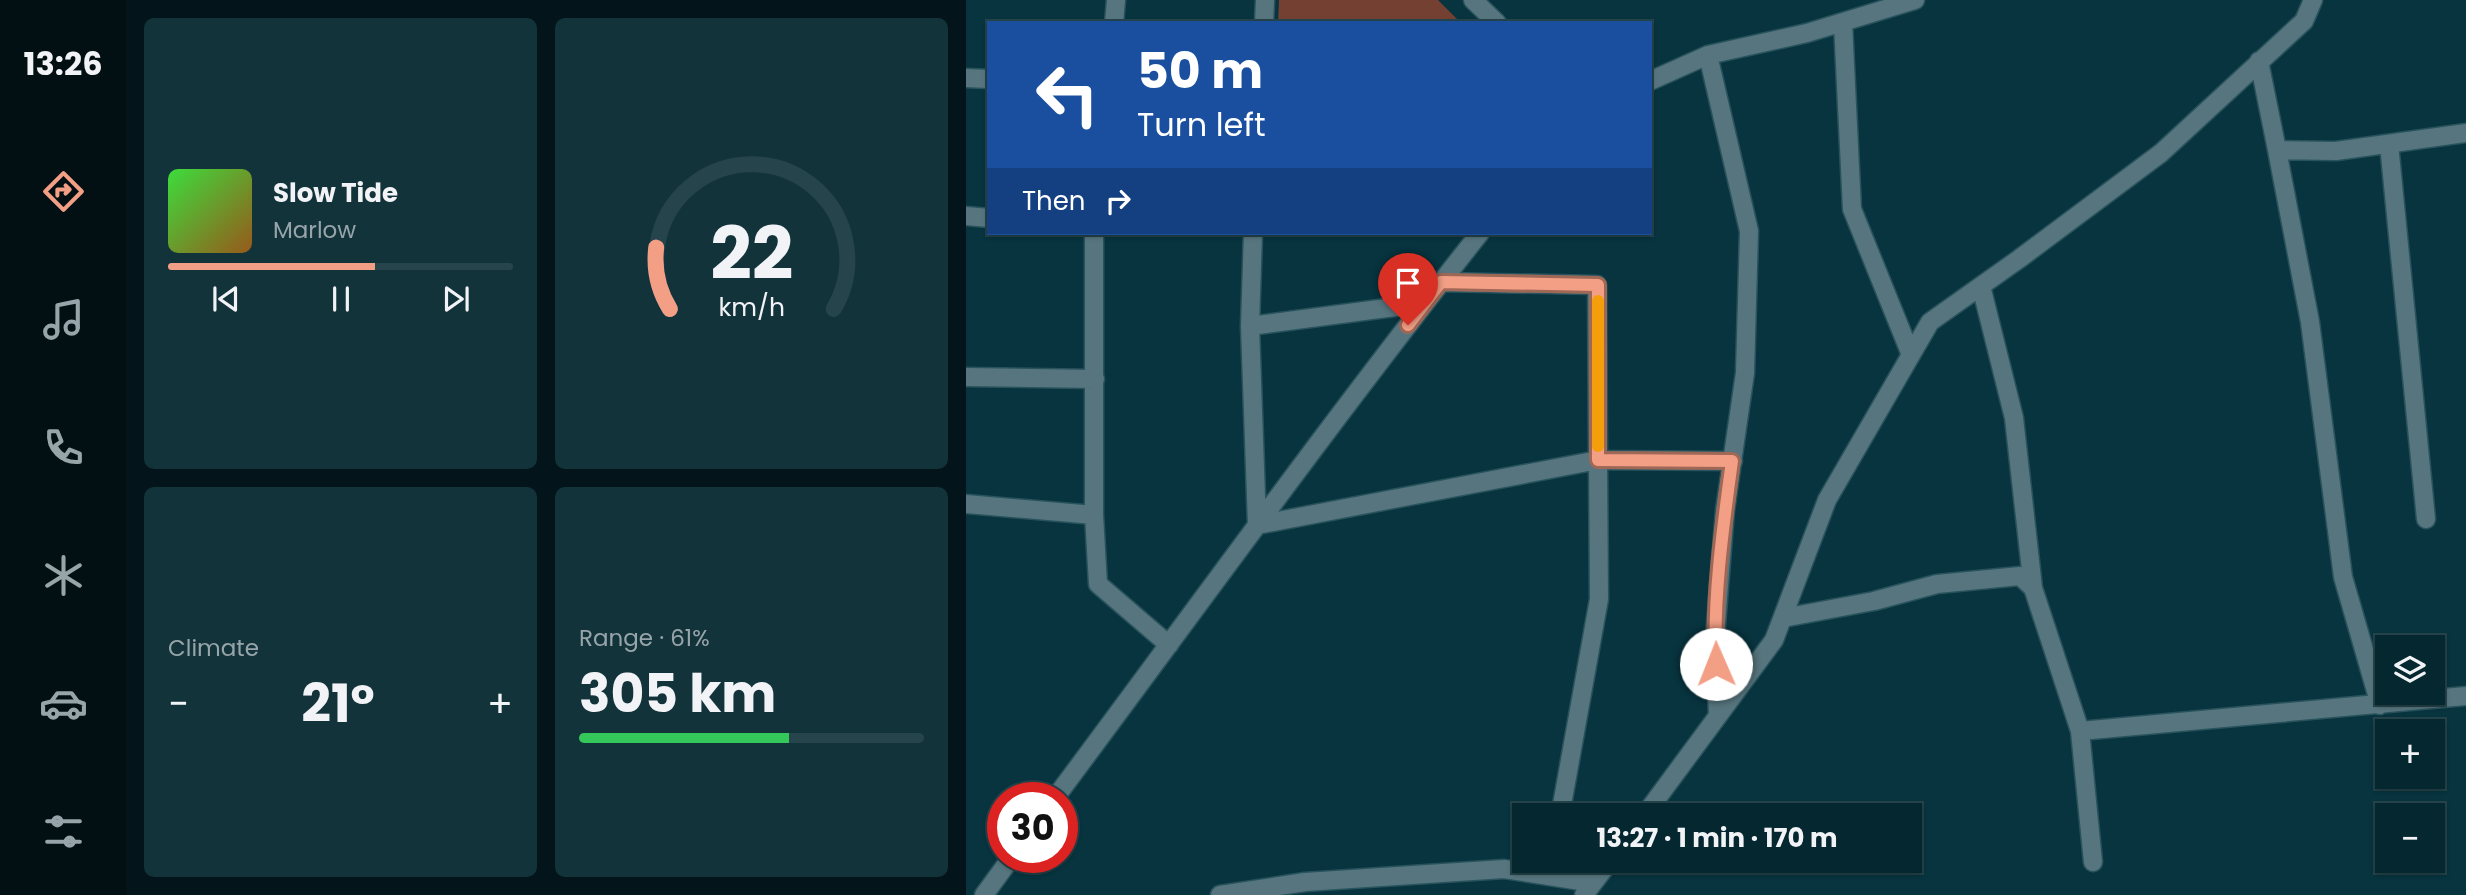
<!DOCTYPE html>
<html lang="en">
<head>
<meta charset="utf-8">
<style>
  body { margin:0; font-family:Poppins,sans-serif; background:#13333b; color:#f1f3f6; height:100vh; display:flex; flex-direction:column; font-size:26px; white-space:nowrap }
  * { box-sizing:border-box; margin:0 }
  p { font-size:23px; color:#97a5aa }
  .icon { flex:none; width:38px; height:38px; fill:none; stroke:currentColor; stroke-width:2; stroke-linecap:round; stroke-linejoin:round }
  .map { position:relative; flex:1; overflow:hidden }
  .side { display:flex; flex-direction:column; gap:18px; padding:18px; background:#03151a; width:840px }
  .side>* { flex:none }
  .banner { position:absolute; left:21px; top:21px; width:665px; height:214px; border-radius:0px; box-shadow:0 2px 5px #0004,0 0 0 2px #26444b; background:#1a4fa0; color:#fff; overflow:hidden }
  .tools { position:absolute; left:1409px; top:635px; display:grid; gap:14px }
  .tools a { display:grid; place-items:center; width:70px; height:70px; border-radius:0px; background:#05272f; box-shadow:0 2px 5px #0004,0 0 0 2px #26444b; font-size:35px }
  .speed { position:absolute; left:21px; top:782px; display:flex; gap:14px; font-size:35px; font-weight:700; text-align:center }
  .speed>* { display:grid; place-content:center; width:91px; height:91px; border-radius:50%; background:#05272f; box-shadow:0 2px 5px #0004,0 0 0 2px #26444b; line-height:1 }
  .speed .limit { border:10px solid #d22; background:#fff; color:#111 }
  .pin { position:absolute; display:grid; place-items:center; width:60px; height:60px; color:#fff; margin:-72px -30px; border-radius:50% 50% 50% 0; rotate:-45deg; box-shadow:0 0 7px #0007 }
  .pin .icon { rotate:45deg }
  .me { position:absolute; width:77px; margin:-38px; rotate:359deg; stroke-linejoin:round; filter:drop-shadow(0 0 5px #0008) }
  .turn { display:flex; align-items:center; gap:24px; height:147px; padding:0 35px; font-size:32px }
  .turn .icon { width:91px; height:91px; stroke-width:2.5 }
  .turn b { display:block; font-size:49px; line-height:60px }
  .then { display:flex; align-items:center; height:66px; padding:0 35px; background:#0003; gap:14px; font-size:26px }
  .big { font-size:52px; font-weight:700; line-height:1.1 }
  .side .tile { flex:1; display:flex; flex-direction:column; justify-content:center; gap:10px; min-width:0; padding:0 24px; border-radius:10px; background:#13333b }
  .side .dial { align-items:center; gap:0 }
  .dial svg { height:182px; overflow:visible; fill:none; stroke:#26444b; stroke-width:7; stroke-linecap:round; text-anchor:middle }
  .dial text { fill:#f1f3f6; stroke:none }
  .song { display:flex; align-items:center; gap:21px }
  .cover { width:84px; height:84px; border-radius:10px; background:linear-gradient(135deg,hsl(120 70% 55%),hsl(30 70% 35%)) }
  .played { height:7px; border-radius:4px; background:linear-gradient(90deg,#f39f85 60%,#26444b 60%) }
  .keys { display:flex; justify-content:space-around; direction:ltr }
  .heat { display:flex; justify-content:space-between; align-items:center; font-size:38px; direction:ltr }
  .charge { height:10px; border-radius:5px; background:linear-gradient(90deg,#34c759 61%,#26444b 0) }
  .side .tiles { flex:1; display:grid; gap:18px; grid-template-columns:repeat(2,1fr) }
  .trip { position:absolute; left:546px; top:803px; width:410px; height:70px; border-radius:0px; background:#05272f; box-shadow:0 2px 5px #0004,0 0 0 2px #26444b; font-weight:700; line-height:70px; text-align:center }
  main { display:flex; flex:1; min-height:0 }
  .dock { display:flex; flex-direction:column; width:126px; justify-content:space-around; align-items:center; background:#021013; color:#97a5aa }
  .dock .icon { width:49px; height:49px }
  .dock .active { color:#f39f85 }
  .dock b { font-size:32px; color:#f1f3f6 }
  .map>svg:first-child { display:block }
</style>
</head>
<body>
<main>
<nav class="dock">
<b>13:26</b>
<svg class="icon active" aria-label="directions" viewBox="0 0 24 24"><path d="M12 3l9 9-9 9-9-9zM9 14v-3h6M13 9l2 2-2 2"/></svg>
<svg class="icon" aria-label="music" viewBox="0 0 24 24"><path d="M9 18V5l10-2v13"/><circle cx="6" cy="18" r="3"/><circle cx="16" cy="16" r="3"/></svg>
<svg class="icon" aria-label="phone" viewBox="0 0 24 24"><path d="M5 4h4l2 5-3 2q2 4 5 5l2-3 5 2v4C11 20 4 13 5 4z"/></svg>
<svg class="icon" aria-label="climate" viewBox="0 0 24 24"><path d="M12 3v18M4 7l16 10M4 17L20 7"/></svg>
<svg class="icon" aria-label="car" viewBox="0 0 24 24"><path d="M5 17H2v-5l4-1 3-4h7l3 4 3 1v5h-3M9 17h6M6 11h13"/><circle cx="7" cy="17" r="2"/><circle cx="17" cy="17" r="2"/></svg>
<svg class="icon" aria-label="filters" viewBox="0 0 24 24"><path d="M4 7h16M4 17h16"/><circle cx="9" cy="7" r="2"/><circle cx="15" cy="17" r="2"/></svg>
</nav>
<section class="side">
<div class="tiles">
<div class="tile">
<div class="song"><i class="cover"></i><div><b>Slow Tide</b><p>Marlow</p></div></div>
<div class="played"></div>
<div class="keys"><svg class="icon" aria-label="previous" viewBox="0 0 24 24"><path d="M18 5L8 12l10 7zM5 5v14"/></svg><svg class="icon" aria-label="pause" viewBox="0 0 24 24"><path d="M8 5v14M16 5v14"/></svg><svg class="icon" aria-label="next" viewBox="0 0 24 24"><path d="M6 5l10 7-10 7zM19 5v14"/></svg></div>
</div>
<div class="tile dial"><svg viewBox="0 0 100 80">
<path d="M14 69A42 42 0 1 1 86 69"/>
<path d="M14 69A42 42 0 0 1 8 42" stroke="#f39f85"/>
<text x="50" y="56" font-size="32" font-weight="700">22</text>
<text x="50" y="72" font-size="11">km/h</text>
</svg></div>
<div class="tile"><p>Climate</p>
<div class="heat"><a>−</a><b class="big">21°</b><a>+</a></div>
</div>
<div class="tile"><p>Range · 61%</p><b class="big">305 km</b><div class="charge"></div></div>
</div>
</section>
<div class="map">
<svg width="1500" height="895" viewBox="0 0 1500 895">
  <rect width="100%" height="100%" fill="#07343f"/>
  <path fill="#734031" d="M313,0H472L495,23H312Z"/>
  <g fill="none" stroke-linecap="round" stroke-linejoin="round">
    <defs>
      <path id="street" d="M507,0L531,23
        M148,23L150,0
        M298,23L299,0
        M877,23L886,209L945,355
        M742,55L783,231L779,373L759,510L749,638L752,716
        M1293,61L1311,150L1370,151L1500,133
        M0,78L23,79
        M684,81L742,55L841,33L949,0
        M1423,144L1460,519
        M1311,150L1344,322L1377,577L1414,705
        M0,216L23,218
        M287,233L284,326L291,525L632,460L631,285L475,282
        M1015,286L1048,418L1067,588
        M284,326L459,303
        M0,377L129,379
        M0,504L128,515V233
        M128,515L132,584L203,645
        M817,618L908,601L971,584L1054,576L1067,588L1114,731L1500,696
        M1114,731L1127,862
        M89,798C230,609 368,417 514,233
        M594,816L633,599L632,460L767,461
        M678,816L808,640L861,500L964,322L1053,259L1195,153L1338,21L1347,0
        M18,895L45,858
        M254,895L339,882L538,869L627,883
        M618,895L644,861"/>
    </defs>
    <use href="#street" stroke="#28535d" stroke-width="21"/>
    <use href="#street" stroke="#57757e" stroke-width="18"/>
  </g>
  <g fill="none" stroke-linecap="round" stroke-linejoin="round">
    <defs>
      <path id="route" d="M442,325L475,282L632,285V460L766,461C757,527 747,597 750,664"/>
    </defs>
    <use href="#route" stroke="#9e6756" stroke-width="18"/>
    <use href="#route" stroke="#f39f85" stroke-width="12"/>
    <path stroke="#f59e0b" stroke-width="12" d="M632,301V446"/>
  </g>
</svg>
<div class="tools">
<a><svg class="icon" aria-label="layers" viewBox="0 0 24 24"><path d="M12 4l9 5-9 5-9-5zM3 14l9 5 9-5"/></svg></a>
<a>+</a>
<a>−</a>
</div>
<div class="speed"><div class="limit">30</div></div>
<div class="pin" style="left:442px;top:325px;background:#d93025"><svg class="icon" aria-label="arrive" viewBox="0 0 24 24"><path d="M6 21V4h12l-3 4 3 4H6"/></svg></div>
<svg class="me" style="left:750px;top:664px" viewBox="-20 -20 40 40"><circle r="19" fill="#fff"/><path d="M0-13L10 11 0 6-10 11z" fill="#f39f85"/></svg>
<div class="trip">13:27 · 1 min · 170 m</div>
<div class="banner">
<div class="turn"><svg class="icon" aria-label="left" viewBox="0 0 24 24"><path d="M17 20v-9H6M10 6l-5 5 5 5"/></svg><div><b>50 m</b>Turn left</div></div>
<div class="then">Then<svg class="icon" aria-label="right" viewBox="0 0 24 24"><path d="M7 20v-9h11M14 6l5 5-5 5"/></svg></div>
</div>
</div>
</main>
</body>
</html>
